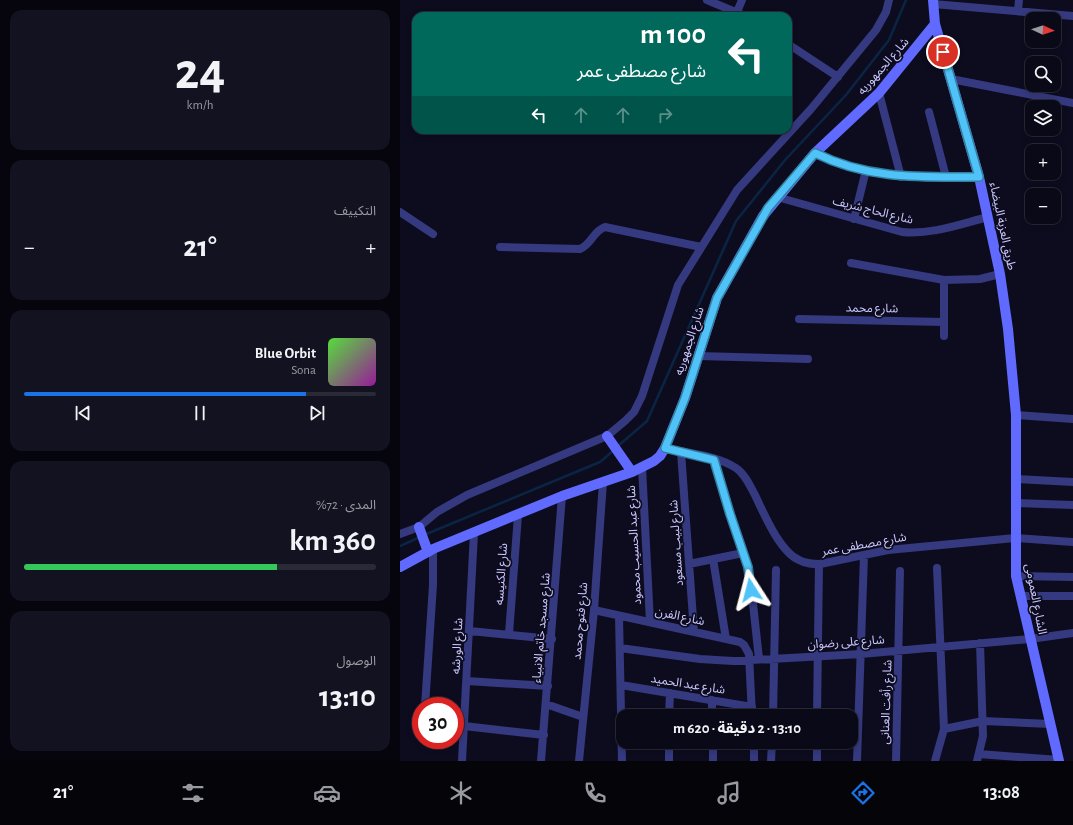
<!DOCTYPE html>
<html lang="ar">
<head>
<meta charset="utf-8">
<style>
  body { margin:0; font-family:"Alegreya Sans","Noto Sans Arabic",sans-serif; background:#131220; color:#f1f3f6; direction:rtl; height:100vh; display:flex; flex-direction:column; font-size:15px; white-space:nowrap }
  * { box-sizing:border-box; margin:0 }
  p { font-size:13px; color:#999aa1 }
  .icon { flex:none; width:22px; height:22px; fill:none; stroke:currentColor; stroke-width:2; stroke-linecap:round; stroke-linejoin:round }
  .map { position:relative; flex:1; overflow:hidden; direction:ltr }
  .sheet { display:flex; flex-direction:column; gap:10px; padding:10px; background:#06050d; width:400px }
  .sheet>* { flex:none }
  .guide { position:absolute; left:12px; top:12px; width:380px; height:122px; border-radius:12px; box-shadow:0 2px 6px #0003,0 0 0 1px #2a2a36; direction:rtl; background:#00695c; color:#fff; overflow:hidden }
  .needle { width:26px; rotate:93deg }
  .tools { position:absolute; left:625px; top:12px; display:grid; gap:8px }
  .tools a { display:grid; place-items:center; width:36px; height:36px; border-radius:8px; background:#0a0917; box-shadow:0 2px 6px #0003,0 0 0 1px #2a2a36; font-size:20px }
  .speed { position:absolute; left:12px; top:697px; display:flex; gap:8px; font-size:20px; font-weight:700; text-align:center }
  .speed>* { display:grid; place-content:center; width:52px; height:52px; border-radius:50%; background:#0a0917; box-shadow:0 2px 6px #0003,0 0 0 1px #2a2a36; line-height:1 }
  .speed .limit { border:6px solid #d22; background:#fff; color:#111 }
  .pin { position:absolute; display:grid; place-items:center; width:34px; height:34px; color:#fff; margin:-17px; border:2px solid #fff; border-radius:50%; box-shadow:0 1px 4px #0007 }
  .me { position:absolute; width:44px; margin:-22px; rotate:351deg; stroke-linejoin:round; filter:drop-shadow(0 0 3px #0008) }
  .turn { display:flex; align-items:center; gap:14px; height:84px; padding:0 20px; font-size:18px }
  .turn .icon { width:52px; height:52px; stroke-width:2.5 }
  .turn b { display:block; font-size:28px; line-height:34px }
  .lanes { display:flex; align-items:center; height:38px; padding:0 20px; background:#0003; justify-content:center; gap:20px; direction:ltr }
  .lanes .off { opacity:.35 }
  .big { font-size:30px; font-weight:700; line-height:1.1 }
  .sheet .card { flex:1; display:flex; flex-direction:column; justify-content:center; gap:6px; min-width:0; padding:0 14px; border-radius:12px; background:#131220 }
  .sheet .dial { align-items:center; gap:0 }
  .dial b { font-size:52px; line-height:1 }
  .song { display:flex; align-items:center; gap:12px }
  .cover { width:48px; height:48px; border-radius:6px; background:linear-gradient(135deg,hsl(110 70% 55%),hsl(300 70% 35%)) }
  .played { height:4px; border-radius:2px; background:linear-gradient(90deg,#1a73e8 80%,#2a2a36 80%) }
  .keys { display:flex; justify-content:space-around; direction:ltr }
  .heat { display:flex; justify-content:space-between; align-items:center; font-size:22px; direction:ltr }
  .charge { height:6px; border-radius:3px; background:linear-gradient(90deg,#34c759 72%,#2a2a36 0) }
  .trip { position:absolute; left:216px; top:709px; width:242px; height:40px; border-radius:12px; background:#0a0917; box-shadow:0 2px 6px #0003,0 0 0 1px #2a2a36; font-weight:700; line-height:40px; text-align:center; direction:rtl }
  .menu { display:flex; height:64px; justify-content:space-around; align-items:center; background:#040409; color:#999aa1 }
  .menu .icon { width:28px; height:28px }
  .menu .on { color:#1a73e8 }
  .menu b { font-size:18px; color:#f1f3f6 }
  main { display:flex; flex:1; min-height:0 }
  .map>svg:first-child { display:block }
</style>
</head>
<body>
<main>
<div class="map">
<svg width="673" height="761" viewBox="0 0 673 761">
  <rect width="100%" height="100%" fill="#0d0c1f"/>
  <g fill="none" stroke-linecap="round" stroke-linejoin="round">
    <path stroke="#0a2544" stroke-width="2.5" d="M218,446L247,421L336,221L385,160L446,95L489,40L506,0
      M24,535L200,462L214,450
      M0,546L20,537"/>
    <path stroke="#35397f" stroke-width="8" d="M307,0L345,16
      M533,4L673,16
      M618,11L619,0
      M337,12L342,0
      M388,44L438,77
      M551,79L673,103
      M479,93L501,177
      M529,112L546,177
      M415,153C469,180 522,177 579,177
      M377,197L502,232C531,235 560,224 588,217
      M0,212L33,234
      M454,219L466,170
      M100,247L180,249C192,244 193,231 205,227L301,247
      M451,263L544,280L580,279L600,274
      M544,280V336
      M399,319L544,322
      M298,356L408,359
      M616,415L673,419
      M265,448C287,453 316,455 336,468C345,474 350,486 355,495C364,514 380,552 399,560C406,564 413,564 420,564L488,550L615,538L673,542
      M281,452L294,632
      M314,459L350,576L359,659
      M242,467L250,622
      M616,479L673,482
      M615,503L673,505
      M0,534L19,527L37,512L67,495L207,436L225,421L234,412L242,396L278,285L337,190L411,109L476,30L486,12L489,0
      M313,559L326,639
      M289,564L343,553
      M616,576L673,577
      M620,596H673
      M194,610L340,642L344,645L349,654L352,716
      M219,616L222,761
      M70,631L152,639
      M109,634L118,515
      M220,648L300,659L333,661L461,654L630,639L673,633
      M67,681L148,686
      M221,685L352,707
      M312,700V716
      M146,704L183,717
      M25,706L33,585V549
      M269,716L270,693
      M373,716L376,570
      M417,716L419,564
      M64,726L144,735
      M544,729L583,721L650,724
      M313,742V761
      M354,742V761
      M579,754L659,760
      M62,761L74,533
      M141,761L162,496
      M179,761L194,610L203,482
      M269,761V742
      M371,761L372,742
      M417,761V742
      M457,761L464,555
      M496,761L500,571
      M535,761L544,729L537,568
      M577,761L583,736L580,643"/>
    <path stroke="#606aff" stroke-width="10" d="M533,0L535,24L579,177L600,274L608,329L616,415V576L659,761
      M207,436L232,472
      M19,527L28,552
      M0,567L33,549L162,496L232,472L254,461L260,456L265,448L285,398L317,298L363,216L415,153L479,93L535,24"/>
  </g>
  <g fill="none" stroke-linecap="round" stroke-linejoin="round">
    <defs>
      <path id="route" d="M351,590L348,567L330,514L314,460L265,448L285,398L317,298L368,208L415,153C469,180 522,177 579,177L543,52"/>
    </defs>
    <use href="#route" stroke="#337fa1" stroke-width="10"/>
    <use href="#route" stroke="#4fc3f7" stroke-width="7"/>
  </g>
  <g text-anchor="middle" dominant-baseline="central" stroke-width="3.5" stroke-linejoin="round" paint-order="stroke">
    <g font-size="12" fill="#cbc9ff" stroke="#0d0c1f">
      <text transform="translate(483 66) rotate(-49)">شارع الجمهوريه</text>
      <text transform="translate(473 210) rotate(14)">شارع الحاج شريف</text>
      <text transform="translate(603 226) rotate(78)">طريق العزبة البيضاء</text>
      <text transform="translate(472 308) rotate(1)">شارع محمد</text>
      <text transform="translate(289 341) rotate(-72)">شارع الجمهوريه</text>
      <text transform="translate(276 543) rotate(-94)">شارع لبيب مسعود</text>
      <text transform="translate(464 544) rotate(-10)">شارع مصطفى عمر</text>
      <text transform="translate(234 545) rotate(-93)">شارع عبد الحسيب محمود</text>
      <text transform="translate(101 574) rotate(-86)">شارع الكنيسه</text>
      <text transform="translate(636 599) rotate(79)">الشارع العمومى</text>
      <text transform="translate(280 616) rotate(12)">شارع الفرن</text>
      <text transform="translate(180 621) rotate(-85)">شارع فتوح محمد</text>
      <text transform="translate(141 628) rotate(-85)">شارع مسجد خاتم الانبياء</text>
      <text transform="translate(446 642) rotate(-4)">شارع على رضوان</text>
      <text transform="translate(57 646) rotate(-87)">شارع الورشه</text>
      <text transform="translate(288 684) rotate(9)">شارع عبد الحميد</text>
      <text transform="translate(486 702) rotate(-88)">شارع رأفت العنانى</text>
    </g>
  </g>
</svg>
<div class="tools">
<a><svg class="needle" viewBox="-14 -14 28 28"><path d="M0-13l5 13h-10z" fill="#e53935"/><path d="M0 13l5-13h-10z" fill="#999aa1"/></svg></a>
<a><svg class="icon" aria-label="search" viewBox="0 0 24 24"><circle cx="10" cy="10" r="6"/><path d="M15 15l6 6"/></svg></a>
<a><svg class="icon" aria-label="layers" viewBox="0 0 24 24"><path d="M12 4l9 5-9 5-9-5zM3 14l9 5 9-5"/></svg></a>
<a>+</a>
<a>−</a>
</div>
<div class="speed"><div class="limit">30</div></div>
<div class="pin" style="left:543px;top:52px;background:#d93025"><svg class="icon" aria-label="arrive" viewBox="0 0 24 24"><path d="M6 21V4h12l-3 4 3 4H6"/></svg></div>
<svg class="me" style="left:351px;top:590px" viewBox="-20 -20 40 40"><path d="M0-17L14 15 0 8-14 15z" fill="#4fc3f7" stroke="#fff" stroke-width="4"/></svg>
<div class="trip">13:10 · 2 دقيقة · 620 m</div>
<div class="guide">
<div class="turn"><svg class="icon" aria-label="left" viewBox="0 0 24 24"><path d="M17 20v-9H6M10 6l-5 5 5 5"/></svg><div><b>100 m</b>شارع مصطفى عمر</div></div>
<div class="lanes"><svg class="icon" aria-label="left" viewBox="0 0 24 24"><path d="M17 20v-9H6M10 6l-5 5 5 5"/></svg><svg class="icon off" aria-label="ahead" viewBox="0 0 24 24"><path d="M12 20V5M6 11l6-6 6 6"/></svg><svg class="icon off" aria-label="ahead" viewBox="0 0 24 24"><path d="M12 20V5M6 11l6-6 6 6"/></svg><svg class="icon off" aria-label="right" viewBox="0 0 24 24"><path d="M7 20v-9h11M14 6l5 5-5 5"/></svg></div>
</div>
</div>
<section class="sheet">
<div class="card dial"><b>24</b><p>km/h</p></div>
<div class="card"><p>التكييف</p>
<div class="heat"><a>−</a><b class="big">21°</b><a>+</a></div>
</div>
<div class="card">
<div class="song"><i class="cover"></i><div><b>Blue Orbit</b><p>Sona</p></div></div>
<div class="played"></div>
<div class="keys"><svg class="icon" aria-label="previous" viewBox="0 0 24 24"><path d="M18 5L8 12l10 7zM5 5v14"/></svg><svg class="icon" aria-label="pause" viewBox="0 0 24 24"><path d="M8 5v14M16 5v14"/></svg><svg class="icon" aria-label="next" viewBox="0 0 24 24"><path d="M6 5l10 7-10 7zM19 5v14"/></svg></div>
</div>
<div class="card"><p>المدى · 72%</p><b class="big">360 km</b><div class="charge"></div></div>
<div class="card"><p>الوصول</p><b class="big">13:10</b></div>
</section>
</main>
<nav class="menu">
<b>13:08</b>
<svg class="icon on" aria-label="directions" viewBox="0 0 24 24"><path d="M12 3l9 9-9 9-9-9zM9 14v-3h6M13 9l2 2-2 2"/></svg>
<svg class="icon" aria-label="music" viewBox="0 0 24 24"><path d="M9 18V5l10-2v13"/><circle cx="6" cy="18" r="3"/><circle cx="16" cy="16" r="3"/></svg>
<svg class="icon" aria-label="phone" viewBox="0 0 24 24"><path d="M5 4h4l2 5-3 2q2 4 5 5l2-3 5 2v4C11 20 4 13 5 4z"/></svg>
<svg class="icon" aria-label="climate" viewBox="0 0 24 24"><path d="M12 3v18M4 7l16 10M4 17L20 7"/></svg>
<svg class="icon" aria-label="car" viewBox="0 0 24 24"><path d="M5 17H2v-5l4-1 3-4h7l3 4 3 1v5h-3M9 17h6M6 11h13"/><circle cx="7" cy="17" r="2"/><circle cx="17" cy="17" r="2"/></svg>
<svg class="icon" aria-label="filters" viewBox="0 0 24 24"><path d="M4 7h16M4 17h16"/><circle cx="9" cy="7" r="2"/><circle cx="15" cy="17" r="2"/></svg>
<b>21°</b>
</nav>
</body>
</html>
